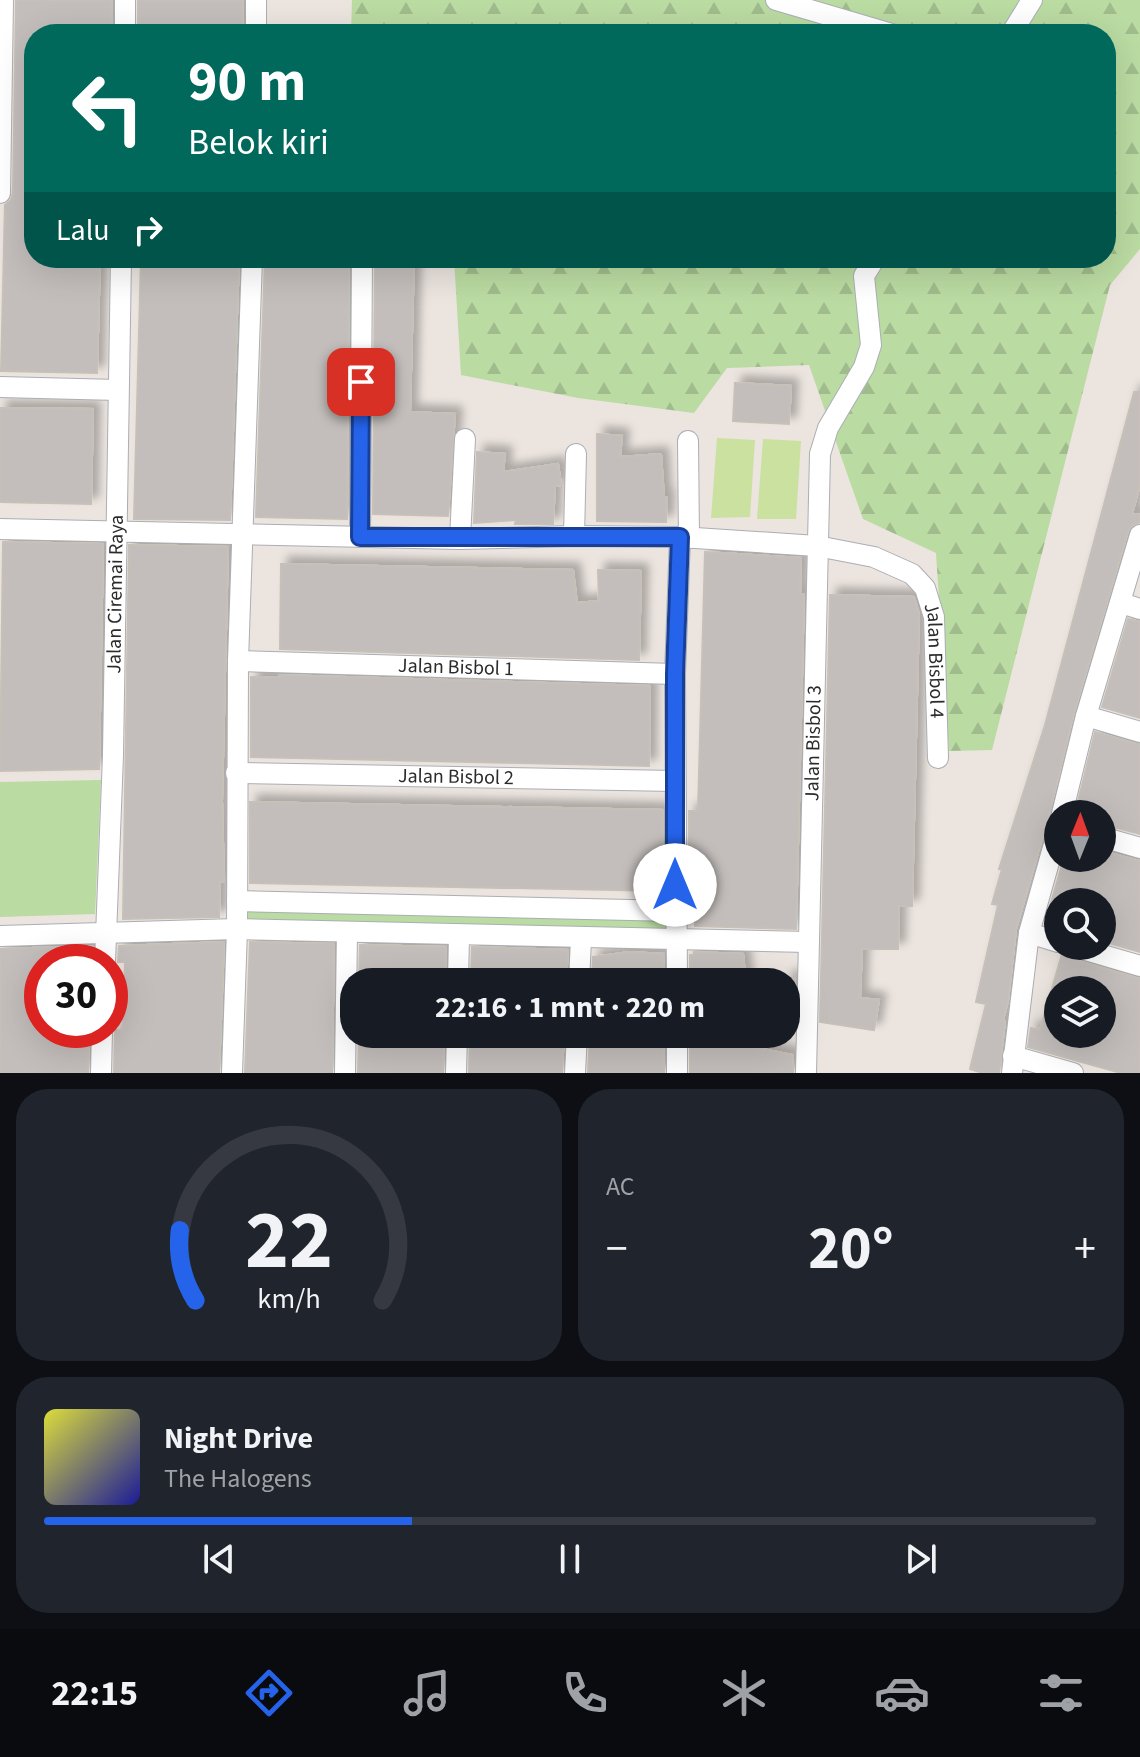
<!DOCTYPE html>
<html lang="id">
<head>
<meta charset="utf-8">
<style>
  body { margin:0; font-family:"Source Sans 3",sans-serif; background:#20242c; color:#f1f3f6; height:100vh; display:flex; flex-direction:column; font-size:30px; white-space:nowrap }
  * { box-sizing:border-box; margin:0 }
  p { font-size:26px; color:#9ea1a6 }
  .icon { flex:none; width:44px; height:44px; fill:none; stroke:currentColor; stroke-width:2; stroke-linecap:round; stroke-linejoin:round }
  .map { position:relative; height:1073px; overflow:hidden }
  .side { display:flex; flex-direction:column; gap:16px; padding:16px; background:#0d0f14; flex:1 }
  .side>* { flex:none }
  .banner { position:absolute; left:24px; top:24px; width:1092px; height:244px; border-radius:32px; box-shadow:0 8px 32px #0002; background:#00695c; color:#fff; overflow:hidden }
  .needle { width:52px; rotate:1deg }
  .tools { position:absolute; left:1044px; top:800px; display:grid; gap:16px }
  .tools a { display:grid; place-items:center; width:72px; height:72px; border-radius:50%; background:#171b24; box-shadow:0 8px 32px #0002; font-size:40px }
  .speed { position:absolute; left:24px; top:944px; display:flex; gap:16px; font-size:40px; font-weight:700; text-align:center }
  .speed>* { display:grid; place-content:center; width:104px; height:104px; border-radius:50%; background:#171b24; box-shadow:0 8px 32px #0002; line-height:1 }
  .speed .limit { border:12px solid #d22; background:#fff; color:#111 }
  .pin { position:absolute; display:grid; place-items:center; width:68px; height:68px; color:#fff; margin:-34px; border-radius:16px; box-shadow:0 4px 12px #0006 }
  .me { position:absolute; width:88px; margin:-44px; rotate:0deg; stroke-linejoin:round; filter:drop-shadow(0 0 6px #0008) }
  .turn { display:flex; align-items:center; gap:28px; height:168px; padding:0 32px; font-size:36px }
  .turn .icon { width:104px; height:104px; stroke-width:2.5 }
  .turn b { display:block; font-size:56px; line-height:68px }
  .then { display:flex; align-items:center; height:76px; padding:0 32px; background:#0003; gap:16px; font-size:30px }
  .big { font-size:60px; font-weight:700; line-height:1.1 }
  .side .widget { flex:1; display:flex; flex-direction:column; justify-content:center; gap:12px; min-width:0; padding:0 28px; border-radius:32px; background:#20242c }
  .side .dial { align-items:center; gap:0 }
  .dial svg { height:208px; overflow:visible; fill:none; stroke:#363941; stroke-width:7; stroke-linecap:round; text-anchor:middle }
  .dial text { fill:#f1f3f6; stroke:none }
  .song { display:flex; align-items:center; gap:24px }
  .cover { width:96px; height:96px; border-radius:12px; background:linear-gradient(135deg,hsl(60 70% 55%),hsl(240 70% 35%)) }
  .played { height:8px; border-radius:4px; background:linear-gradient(90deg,#2563eb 35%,#363941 35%) }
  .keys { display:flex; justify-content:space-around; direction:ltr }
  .heat { display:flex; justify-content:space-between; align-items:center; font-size:44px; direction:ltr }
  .side .tiles { flex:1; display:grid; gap:16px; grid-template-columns:1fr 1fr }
  .widget:last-child { grid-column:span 2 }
  .trip { position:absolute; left:340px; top:968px; width:460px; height:80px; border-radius:32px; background:#171b24; box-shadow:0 8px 32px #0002; font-weight:700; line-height:80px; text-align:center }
  .tab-bar { display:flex; height:128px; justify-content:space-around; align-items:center; background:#090b0e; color:#9ea1a6 }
  .tab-bar .icon { width:56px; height:56px }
  .tab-bar .selected { color:#2563eb }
  .tab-bar b { font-size:36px; color:#f1f3f6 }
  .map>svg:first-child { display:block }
</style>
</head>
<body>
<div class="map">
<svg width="1140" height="1073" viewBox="0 0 1140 1073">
  <defs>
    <pattern id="forest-firs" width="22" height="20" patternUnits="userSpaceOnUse" patternTransform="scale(2)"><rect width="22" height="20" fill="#badba2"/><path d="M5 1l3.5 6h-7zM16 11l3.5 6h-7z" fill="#a0bc8c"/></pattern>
    <filter id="shadow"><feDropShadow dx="7" dy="-7" stdDeviation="4" flood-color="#0004"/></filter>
  </defs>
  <rect width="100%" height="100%" fill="#ebe4df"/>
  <path fill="#badba2" d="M101,780L95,914L0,917V782Z
    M243,906L672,916L671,935L243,924Z"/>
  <path fill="url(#forest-firs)" d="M352,0H1140V249L1110,285L992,750L949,751L936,553L863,519L809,365L727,368L694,413L578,398L461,375L454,258H1106V34H351Z"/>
  <path fill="#cbe19f" d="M717,438L755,440L750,517L711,518Z
    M763,439L801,441L796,519H757Z"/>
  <path fill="#c3bebb" stroke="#c6c0b8" stroke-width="2" fill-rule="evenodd" filter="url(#shadow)" d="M16,0H112V34H34V258H100L97,373L1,371L5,205L11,200L13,193Z
    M138,0H243L242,34H138Z
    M141,258H239L230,520L134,519Z
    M265,258H349L347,519L256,517Z
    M375,258H414L410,412L455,414L448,516L373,514Z
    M735,383L791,386L789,424L733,421Z
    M1134,392H1140V484L1132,514L1140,515V522L1132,525L1128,531L1074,712L1049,814L1016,929L1008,1001L1003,1020L1005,1021L999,1073H983L970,1069L986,1004L976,1002L998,905L992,904L1002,869H999L1045,725Z
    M0,408L93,409L91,504L0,502Z
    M597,434L622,436L620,457L661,454L664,497H667L666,522L597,521Z
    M477,452L505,454L503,472L558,464L561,485L555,486L553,524H515L516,520L474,523Z
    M3,542L103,544L99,769L0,771Z
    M129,545L228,547L222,801L224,882H220L219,917L123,919Z
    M705,552L801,558L800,594H804L796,929L695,926L696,892H689V811H698Z
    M281,564L573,570L577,603L599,601L598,570L641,571L639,660L280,649Z
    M830,595L914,597L919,614L912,906H899L898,949H862L860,998L879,1000L874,1030L820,1022Z
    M1128,619L1140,622V718L1102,707Z
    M279,675L650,686L649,766L251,757V677H279Z
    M1095,732L1140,745V834L1102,824V814H1075Z
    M250,802L663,810V891L250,883Z
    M1102,851L1140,861V952L1102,941V902H1058V928L1045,924L1064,858H1102Z
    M224,942L219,1073H114L115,1030H123L125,962H118L119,946Z
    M250,942L334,944L332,1073H245Z
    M360,945L446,947L445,982H359Z
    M93,946L92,962H42V1030H89L88,1073H0V949Z
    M472,947L568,950L566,982H471Z
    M630,952L664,954V982H592L593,957Z
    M694,952L743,954L746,982H690V955H694Z
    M1062,954L1068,958L1140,979V1073H1121L1028,1047L1031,1028L1040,1030ZM1058,990H1102V1034H1058Z
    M786,978H795L794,1019L786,1018Z
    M359,1034H444L443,1073H358Z
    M470,1034H564L562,1073H469Z
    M590,1034H664V1073H588Z
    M690,1034H701V1037L793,1055V1073H690Z"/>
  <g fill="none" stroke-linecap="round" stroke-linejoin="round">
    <defs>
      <g id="street">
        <path d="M776,0L892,34"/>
        <path d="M125,34V0"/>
        <path d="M256,34V0"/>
        <path d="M1011,34L1032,0"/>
        <path d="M0,193L3,0"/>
        <path d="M0,387L118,390"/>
        <path d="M688,441L689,538"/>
        <path id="s1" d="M0,529L460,539L574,536L680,537L817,546L874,557L912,574L925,588L934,617L938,758"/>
        <path d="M574,536L576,454"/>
        <path d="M360,537L362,258"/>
        <path d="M460,539L465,439"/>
        <path d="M1121,603L1140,609"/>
        <path id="s2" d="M238,661L675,674"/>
        <path d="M1086,716L1140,732"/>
        <path id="s3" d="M236,773L675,781"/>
        <path d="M1062,814L1086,716L1140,535"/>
        <path d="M1102,837L1140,848"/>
        <path d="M237,901L675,911"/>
        <path d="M1029,933L1058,942"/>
        <path d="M0,936L237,929L808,942"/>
        <path d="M1072,946L1140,966"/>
        <path id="s4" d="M105,962L113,755L121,258"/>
        <path d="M458,982L459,936"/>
        <path d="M579,982L581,939"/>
        <path d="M677,982L675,674L680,537"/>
        <path d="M1013,1056L1073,1073"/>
        <path d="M101,1073L102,1030"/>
        <path d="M232,1073L237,929L238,661L252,258"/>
        <path d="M345,1073L347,932"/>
        <path d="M456,1073L457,1034"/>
        <path d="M575,1073L577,1034"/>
        <path d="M677,1073V1034"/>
        <path id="s5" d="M806,1073L820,454L828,428L864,367L871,345L864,276L875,258"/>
        <path d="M1012,1073L1029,933L1058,830"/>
      </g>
    </defs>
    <use href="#street" stroke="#abaeb5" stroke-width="22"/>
    <use href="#street" stroke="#fff" stroke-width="20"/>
  </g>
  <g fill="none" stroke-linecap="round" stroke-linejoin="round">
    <defs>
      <path id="route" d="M361,382L360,537H680L675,674V885"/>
    </defs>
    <use href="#route" stroke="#184099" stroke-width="20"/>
    <use href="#route" stroke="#2563eb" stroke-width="14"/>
  </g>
  <g text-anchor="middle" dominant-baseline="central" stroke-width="6" stroke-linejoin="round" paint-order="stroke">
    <g font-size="20" fill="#2b2b2b" stroke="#fff">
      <text stroke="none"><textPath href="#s4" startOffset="368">Jalan Ciremai Raya</textPath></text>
      <text stroke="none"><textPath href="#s1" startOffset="1010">Jalan Bisbol 4</textPath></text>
      <text stroke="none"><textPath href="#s2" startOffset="218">Jalan Bisbol 1</textPath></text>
      <text stroke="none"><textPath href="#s5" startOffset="330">Jalan Bisbol 3</textPath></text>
      <text stroke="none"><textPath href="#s3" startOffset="220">Jalan Bisbol 2</textPath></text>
    </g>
  </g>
</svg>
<div class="tools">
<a><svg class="needle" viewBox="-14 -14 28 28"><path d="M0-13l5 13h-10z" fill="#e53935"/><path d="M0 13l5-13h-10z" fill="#9ea1a6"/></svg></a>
<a><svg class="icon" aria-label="search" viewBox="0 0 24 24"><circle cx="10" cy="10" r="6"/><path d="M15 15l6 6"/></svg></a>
<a><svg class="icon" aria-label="layers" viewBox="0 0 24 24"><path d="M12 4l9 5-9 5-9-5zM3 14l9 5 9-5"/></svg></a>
</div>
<div class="speed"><div class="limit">30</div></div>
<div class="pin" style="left:361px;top:382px;background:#d93025"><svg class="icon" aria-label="arrive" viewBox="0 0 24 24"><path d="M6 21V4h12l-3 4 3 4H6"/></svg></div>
<svg class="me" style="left:675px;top:885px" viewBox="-20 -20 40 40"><circle r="19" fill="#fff"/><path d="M0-13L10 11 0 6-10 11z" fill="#2563eb"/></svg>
<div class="trip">22:16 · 1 mnt · 220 m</div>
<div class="banner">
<div class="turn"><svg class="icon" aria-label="left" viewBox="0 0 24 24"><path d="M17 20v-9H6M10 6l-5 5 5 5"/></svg><div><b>90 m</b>Belok kiri</div></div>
<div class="then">Lalu<svg class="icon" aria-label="right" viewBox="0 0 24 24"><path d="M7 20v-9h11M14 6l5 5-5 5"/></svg></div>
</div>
</div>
<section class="side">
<div class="tiles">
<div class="widget dial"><svg viewBox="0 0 100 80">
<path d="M14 69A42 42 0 1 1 86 69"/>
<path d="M14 69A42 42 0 0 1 8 42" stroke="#2563eb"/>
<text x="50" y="56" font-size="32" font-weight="700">22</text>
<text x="50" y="72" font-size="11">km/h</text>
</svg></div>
<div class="widget"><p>AC</p>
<div class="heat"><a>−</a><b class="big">20°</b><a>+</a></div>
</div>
<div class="widget">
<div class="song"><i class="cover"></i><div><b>Night Drive</b><p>The Halogens</p></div></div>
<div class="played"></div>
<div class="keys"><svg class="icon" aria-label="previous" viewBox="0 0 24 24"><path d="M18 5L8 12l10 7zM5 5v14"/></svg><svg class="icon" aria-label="pause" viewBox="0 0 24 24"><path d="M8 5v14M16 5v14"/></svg><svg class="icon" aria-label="next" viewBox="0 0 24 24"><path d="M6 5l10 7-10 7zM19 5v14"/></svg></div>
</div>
</div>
</section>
<nav class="tab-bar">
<b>22:15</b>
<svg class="icon selected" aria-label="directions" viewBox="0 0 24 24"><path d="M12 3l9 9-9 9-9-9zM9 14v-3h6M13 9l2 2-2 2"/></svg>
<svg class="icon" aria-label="music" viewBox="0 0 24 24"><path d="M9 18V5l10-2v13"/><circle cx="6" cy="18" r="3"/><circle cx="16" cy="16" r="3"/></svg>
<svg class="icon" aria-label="phone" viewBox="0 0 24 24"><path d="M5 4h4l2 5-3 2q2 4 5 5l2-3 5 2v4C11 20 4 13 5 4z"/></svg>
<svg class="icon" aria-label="climate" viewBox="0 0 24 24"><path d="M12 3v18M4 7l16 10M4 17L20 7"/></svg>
<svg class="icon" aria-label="car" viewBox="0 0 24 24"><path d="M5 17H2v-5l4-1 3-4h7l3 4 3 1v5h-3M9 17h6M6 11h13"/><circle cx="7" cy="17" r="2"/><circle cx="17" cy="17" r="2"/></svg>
<svg class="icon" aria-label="filters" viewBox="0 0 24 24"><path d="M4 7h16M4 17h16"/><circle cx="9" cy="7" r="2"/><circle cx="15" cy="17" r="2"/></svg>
</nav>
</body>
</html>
